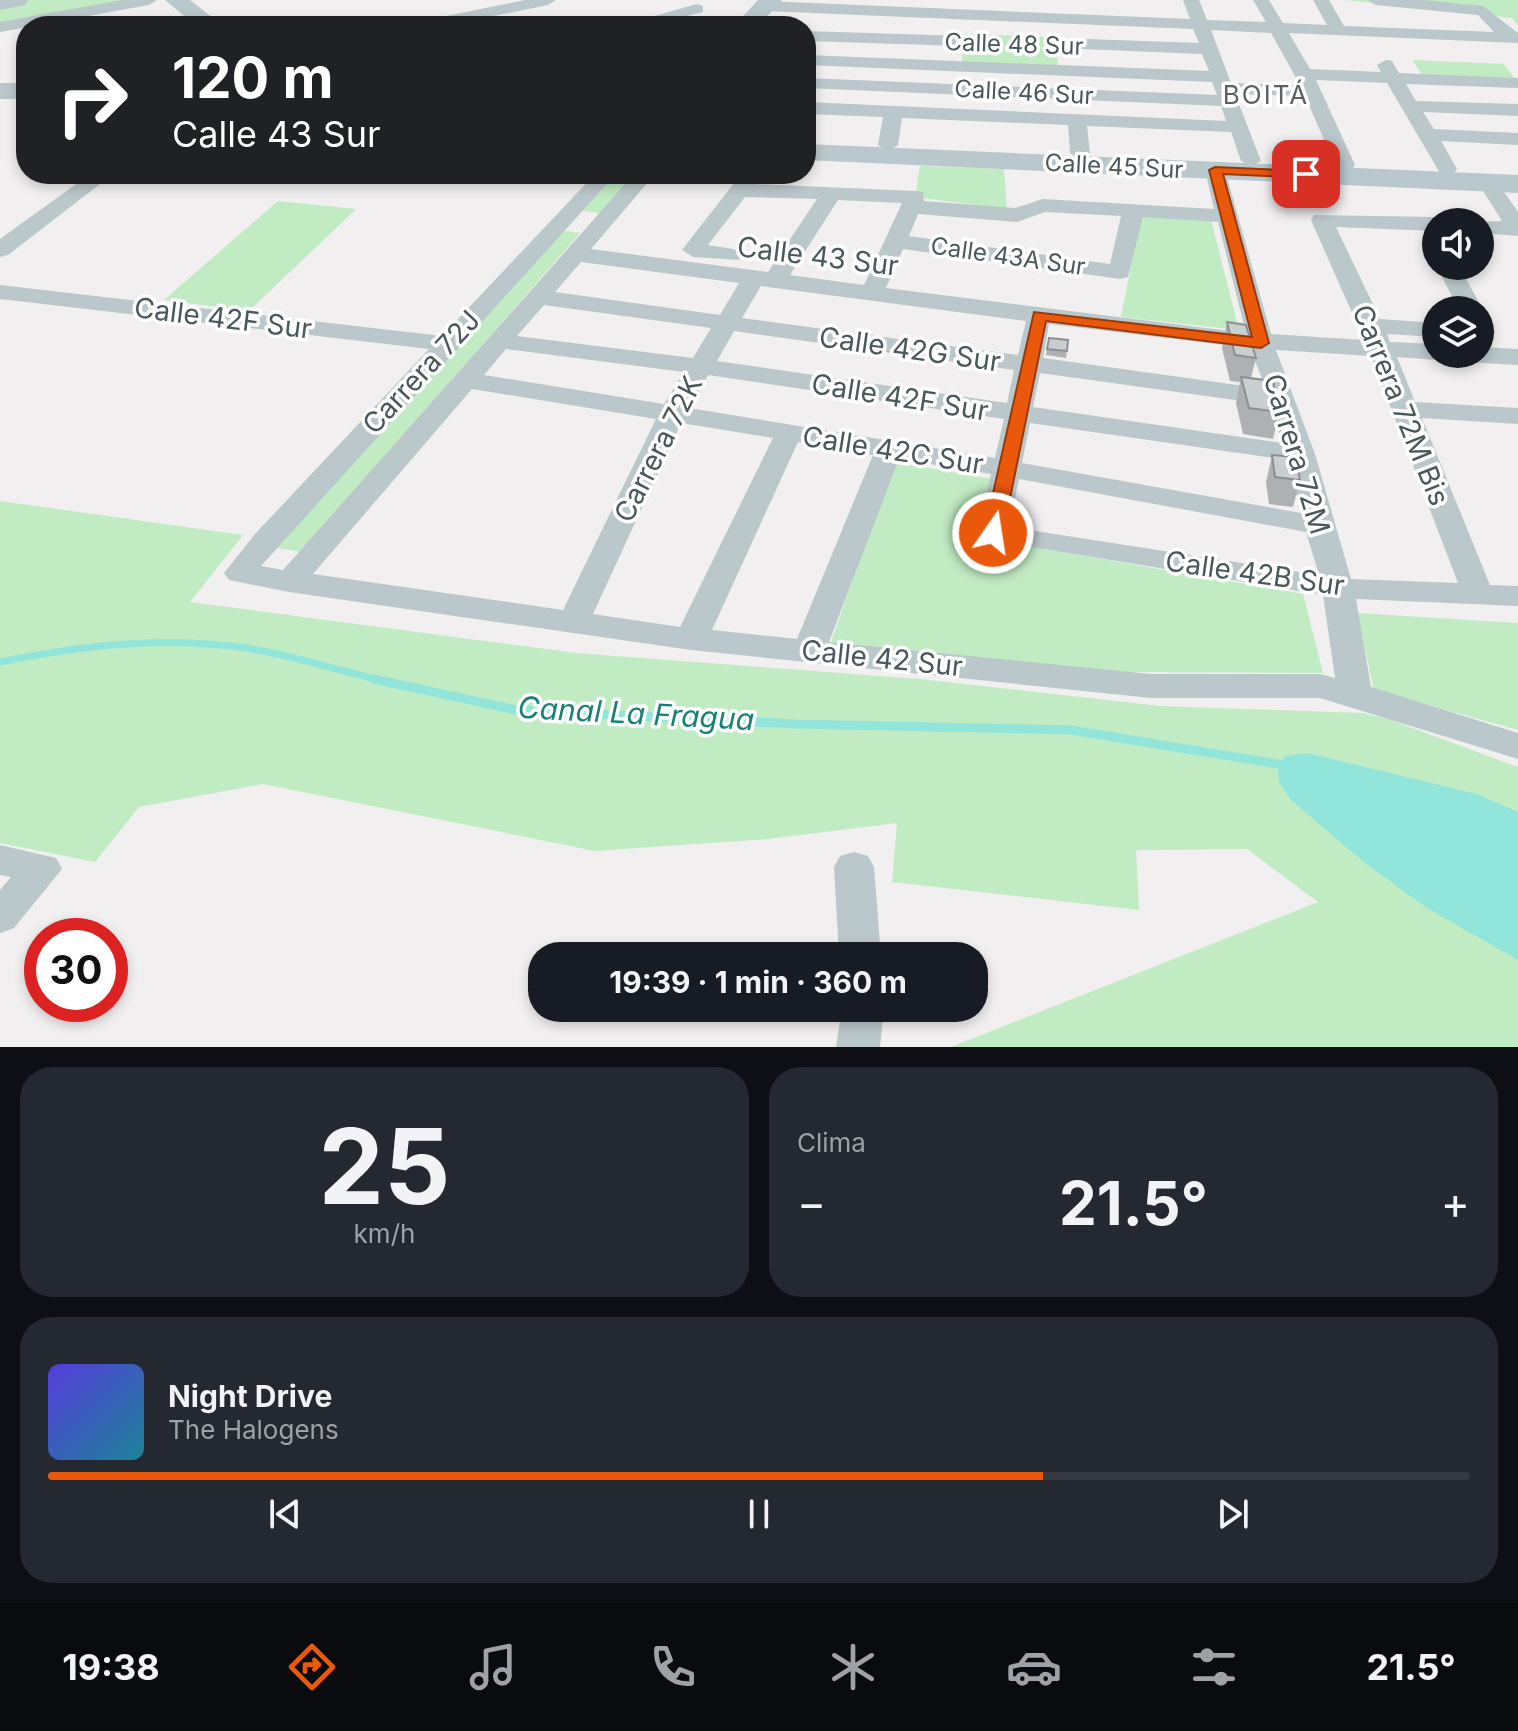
<!DOCTYPE html>
<html lang="es">
<head>
<meta charset="utf-8">
<style>
  body { margin:0; font-family:Inter,sans-serif; background:#242831; color:#f1f3f6; height:100vh; display:flex; flex-direction:column; font-size:30px; white-space:nowrap }
  * { box-sizing:border-box; margin:0 }
  p { font-size:26px; color:#9ea1a6 }
  .icon { flex:none; width:44px; height:44px; fill:none; stroke:currentColor; stroke-width:2; stroke-linecap:round; stroke-linejoin:round }
  .map { position:relative; height:1047px; overflow:hidden }
  .sheet { display:flex; flex-direction:column; gap:20px; padding:20px; background:#0d0f14; flex:1 }
  .sheet>* { flex:none }
  .guide { position:absolute; left:16px; top:16px; width:800px; height:168px; border-radius:32px; box-shadow:0 4px 12px #0003; background:#202124; color:#fff; overflow:hidden }
  .fabs { position:absolute; left:1422px; top:208px; display:grid; gap:16px }
  .fabs a { display:grid; place-items:center; width:72px; height:72px; border-radius:50%; background:#171b24; box-shadow:0 4px 12px #0003; font-size:40px }
  .speed { position:absolute; left:24px; top:918px; display:flex; gap:16px; font-size:40px; font-weight:700; text-align:center }
  .speed>* { display:grid; place-content:center; width:104px; height:104px; border-radius:50%; background:#171b24; box-shadow:0 4px 12px #0003; line-height:1 }
  .speed .limit { border:12px solid #d22; background:#fff; color:#111 }
  .pin { position:absolute; display:grid; place-items:center; width:68px; height:68px; color:#fff; margin:-34px; border-radius:16px; box-shadow:0 4px 12px #0006 }
  .me { position:absolute; width:88px; margin:-44px; rotate:13deg; stroke-linejoin:round; filter:drop-shadow(0 0 6px #0008) }
  .turn { display:flex; align-items:center; gap:28px; height:168px; padding:0 24px; font-size:36px }
  .turn .icon { width:104px; height:104px; stroke-width:2.5 }
  .turn b { display:block; font-size:56px; line-height:68px }
  .big { font-size:60px; font-weight:700; line-height:1.1 }
  .sheet .widget { flex:1; display:flex; flex-direction:column; justify-content:center; gap:12px; min-width:0; padding:0 28px; border-radius:32px; background:#242831 }
  .sheet .dial { align-items:center; gap:0 }
  .dial b { font-size:104px; line-height:1 }
  .song { display:flex; align-items:center; gap:24px }
  .cover { width:96px; height:96px; border-radius:12px; background:linear-gradient(135deg,hsl(250 70% 55%),hsl(190 70% 35%)) }
  .played { height:8px; border-radius:4px; background:linear-gradient(90deg,#ea580c 70%,#363941 70%) }
  .keys { display:flex; justify-content:space-around; direction:ltr }
  .heat { display:flex; justify-content:space-between; align-items:center; font-size:44px; direction:ltr }
  .sheet .tiles { flex:1; display:grid; gap:20px; grid-template-columns:1fr 1fr }
  .widget:last-child { grid-column:span 2 }
  .trip { position:absolute; left:528px; top:942px; width:460px; height:80px; border-radius:32px; background:#171b24; box-shadow:0 4px 12px #0003; font-weight:700; line-height:80px; text-align:center }
  .dock { display:flex; height:128px; justify-content:space-around; align-items:center; background:#090b0e; color:#9ea1a6 }
  .dock .icon { width:56px; height:56px }
  .dock .on { color:#ea580c }
  .dock b { font-size:36px; color:#f1f3f6 }
  .map>svg:first-child { display:block }
</style>
</head>
<body>
<div class="map">
<svg width="1518" height="1047" viewBox="0 0 1518 1047">
  <rect width="100%" height="100%" fill="#f1eff0"/>
  <path fill="#c1ebc3" d="M28,0H121L122,1L0,23V5Z
    M1345,0H1518V26L1512,18Z
    M963,34L1055,37L1058,66L962,63Z
    M1413,60L1504,64L1518,83L1424,79Z
    M920,166L1004,169L1007,209L915,197Z
    M616,174H637L601,213L582,211Z
    M278,201L356,209L249,311L164,300Z
    M1141,216L1211,220L1239,330L1121,317Z
    M561,230L580,233L302,552L277,548Z
    M894,462L993,479L975,537L1303,594L1323,673L1122,672L831,642Z
    M0,501L243,535L190,602L576,653L919,679L1160,706L1362,713L1388,719L1518,767V1047H951L1318,902L1247,849L1136,850L1139,910L892,882L897,823L768,839L595,851L263,784L139,807L95,862L0,843Z
    M1357,613L1518,623V730L1374,690Z"/>
  <path fill="#91e5da" d="M1308,753L1476,794L1518,812V960L1427,908L1365,863L1291,800L1279,782L1278,764L1286,756Z"/>
  <g fill="none" stroke-linecap="round" stroke-linejoin="round">
    <path stroke="#91e5da" stroke-width="7" d="M0,662C74,647 145,638 220,645C273,649 332,669 383,681"/>
    <path stroke="#91e5da" stroke-width="9" d="M374,679L516,710L796,724L1071,730L1278,764"/>
    <path fill="#bbc8cb" fill-rule="evenodd" d="M122,0H157L149,5L0,32V22Z
      M525,0H556L548,5L446,26H414L422,21Z
      M1183,0H1199L1207,20L1266,22L1253,0H1269L1283,23L1327,25L1313,0H1329L1344,26L1494,32L1478,15L1376,5L1368,0H1423L1483,6L1518,33V43L1289,33L1310,69L1381,72L1377,65L1386,60L1392,61L1399,73L1518,78V88L1406,84L1416,101L1518,104V116L1423,112L1434,129L1518,133V145L1441,141L1457,169L1454,173H1440L1387,83L1316,80L1355,165L1352,169L1345,171L1335,165L1305,96L1235,94L1261,161L1251,167L1241,161L1231,132L1087,126L1090,153L1080,159L1070,153L1068,125L902,118L898,145L888,151L878,145L883,117L806,114V102L1226,121L1221,106L806,88V78L1217,95L1212,82L806,65V55L1209,71L1202,54L1058,48L1049,43L1058,38L1199,43L1193,29L765,11L757,6L765,1L1190,19ZM1211,30L1271,33L1300,85L1231,83Z
      M697,4L703,6V12L647,26H619Z
      M806,31L962,36L971,41L962,46L806,41Z
      M1215,164L1225,170L1271,334L1364,340L1311,220L1314,215L1436,217L1446,222H1436V231L1336,227L1380,319L1436,323V337L1387,334L1390,342L1436,344V354H1447L1436,360L1397,357L1415,402L1518,408V424L1422,418L1490,585L1518,586V606L1356,599L1371,687L1518,733V759L1320,698H1151L691,650L289,592L229,580L224,573L255,534L429,349L0,299V285L442,336L595,174H616L261,566L283,570L634,174H655L591,249L768,272L817,199L745,197L708,245L739,250L742,255L739,260L693,257L682,250L741,174H759L754,184L915,191L923,192L924,201L1015,208L1043,199L1214,209L1205,170ZM838,200L902,203L864,285L790,275ZM1045,212L1121,216L1110,264L909,236L918,214L1017,222ZM1143,217L1218,222L1246,333L886,288L903,249L1120,279L1128,277ZM581,262L739,283L720,315L555,292ZM761,286L1026,321L1018,355L742,318ZM544,305L711,328L693,358L517,336ZM1049,324L1250,348L1266,389L1043,358ZM734,331L1014,370L1007,403L717,361ZM506,349L684,372L664,404L484,375ZM1276,350L1371,356L1458,583L1351,579L1315,454ZM1040,373L1271,405L1282,443L1033,407ZM708,375L1004,419L995,458L689,408ZM472,389L656,419L563,610L313,574ZM681,423L773,438L680,627L593,614ZM1030,423L1287,460L1301,513L1022,463ZM798,442L873,455L797,639L712,630ZM899,459L991,474L978,533L982,539L1323,595L1335,678L1320,674H1151L829,642ZM1019,479L1306,532L1319,575L1009,527Z
      M90,174H113L8,255L0,257V239Z
      M1488,177L1495,179L1518,212V236L1480,233V222H1472L1502,221L1478,183Z
      M1436,265L1459,266L1483,310L1480,315V310H1459Z
      M1480,325L1492,327L1495,332L1492,337L1480,339Z
      M1480,347L1518,349V365L1465,362L1452,354H1480Z
      M0,845L56,858L62,869L14,928L0,933V890L11,877L0,875Z
      M854,852L868,856L874,867L881,956H839L834,867L840,856Z
      M842,1008H884L880,1047H836Z"/>
    <path fill="#b9c8cc" fill-rule="evenodd" d="M0,0H28L25,5L0,10Z
      M165,0H190L223,26H196Z
      M758,0H782L759,26H734Z
      M0,83H26V99H0Z
      M806,144L1518,175V193L806,160Z"/>
  </g>
  <path fill="#adb1b3" d="M1227,322L1256,358L1251,378L1279,412L1273,439L1243,434L1236,403L1240,382L1230,381L1222,348Z
    M1049,338L1068,340L1066,358L1046,355Z
    M1272,455L1300,480L1293,507L1269,504L1266,482Z"/>
  <path fill="#c9ced0" stroke="#8d9092" stroke-width="2" d="M1227,322L1246,325L1256,358L1235,355Z
    M1049,338L1068,340L1067,351L1047,349Z
    M1241,377L1273,381L1279,412L1249,408Z
    M1272,455L1296,457L1300,480L1275,477Z"/>
  <path fill="#ea580c" stroke="#983908" stroke-width="2" d="M1215,167L1306,171L1312,174L1306,178L1223,174L1269,343L1261,348L1046,321L1003,533L1000,536H987L984,533L1034,312L1252,337L1209,170Z"/>
  <g text-anchor="middle" dominant-baseline="central" stroke-width="7" stroke-linejoin="round" paint-order="stroke">
    <g font-size="24" fill="#48585b" stroke="#fff">
      <text transform="translate(1014 44) rotate(2)">Calle 48 Sur</text>
      <text transform="translate(1024 92) rotate(3)">Calle 46 Sur</text>
      <text transform="translate(1114 166) rotate(3)">Calle 45 Sur</text>
      <text transform="translate(1008 256) rotate(8)">Calle 43A Sur</text>
    </g>
    <g font-size="26" letter-spacing="2" fill="#5c6263" stroke="#fff">
      <text x="1266" y="94">BOITÁ</text>
    </g>
    <g font-size="28" fill="#48585b" stroke="#fff">
      <text transform="translate(818 256) rotate(7)">Calle 43 Sur</text>
      <text transform="translate(223 318) rotate(7)">Calle 42F Sur</text>
      <text transform="translate(910 349) rotate(8)">Calle 42G Sur</text>
      <text transform="translate(421 372) rotate(-47)">Carrera 72J</text>
      <text transform="translate(900 397) rotate(9)">Calle 42F Sur</text>
      <text transform="translate(1401 405) rotate(68)">Carrera 72M Bis</text>
      <text transform="translate(658 449) rotate(-63)">Carrera 72K</text>
      <text transform="translate(893 450) rotate(9)">Calle 42C Sur</text>
      <text transform="translate(1297 454) rotate(73)">Carrera 72M</text>
      <text transform="translate(1255 573) rotate(8)">Calle 42B Sur</text>
      <text transform="translate(882 658) rotate(6)">Calle 42 Sur</text>
    </g>
    <g font-size="30" font-style="italic" fill="#178274" stroke="#fff">
      <text transform="translate(636 713) rotate(3)">Canal La Fragua</text>
    </g>
  </g>
</svg>
<div class="fabs">
<a><svg class="icon" aria-label="sound" viewBox="0 0 24 24"><path d="M4 9h4l5-4v14l-5-4H4zM17 9q2 3 0 6"/></svg></a>
<a><svg class="icon" aria-label="layers" viewBox="0 0 24 24"><path d="M12 4l9 5-9 5-9-5zM3 14l9 5 9-5"/></svg></a>
</div>
<div class="speed"><div class="limit">30</div></div>
<div class="pin" style="left:1306px;top:174px;background:#d93025"><svg class="icon" aria-label="arrive" viewBox="0 0 24 24"><path d="M6 21V4h12l-3 4 3 4H6"/></svg></div>
<svg class="me" style="left:993px;top:533px" viewBox="-20 -20 40 40"><circle r="17" fill="#ea580c" stroke="#fff" stroke-width="3"/><path d="M0-11L8 9 0 5-8 9z" fill="#fff"/></svg>
<div class="trip">19:39 · 1 min · 360 m</div>
<div class="guide">
<div class="turn"><svg class="icon" aria-label="right" viewBox="0 0 24 24"><path d="M7 20v-9h11M14 6l5 5-5 5"/></svg><div><b>120 m</b>Calle 43 Sur</div></div>
</div>
</div>
<section class="sheet">
<div class="tiles">
<div class="widget dial"><b>25</b><p>km/h</p></div>
<div class="widget"><p>Clima</p>
<div class="heat"><a>−</a><b class="big">21.5°</b><a>+</a></div>
</div>
<div class="widget">
<div class="song"><i class="cover"></i><div><b>Night Drive</b><p>The Halogens</p></div></div>
<div class="played"></div>
<div class="keys"><svg class="icon" aria-label="previous" viewBox="0 0 24 24"><path d="M18 5L8 12l10 7zM5 5v14"/></svg><svg class="icon" aria-label="pause" viewBox="0 0 24 24"><path d="M8 5v14M16 5v14"/></svg><svg class="icon" aria-label="next" viewBox="0 0 24 24"><path d="M6 5l10 7-10 7zM19 5v14"/></svg></div>
</div>
</div>
</section>
<nav class="dock">
<b>19:38</b>
<svg class="icon on" aria-label="directions" viewBox="0 0 24 24"><path d="M12 3l9 9-9 9-9-9zM9 14v-3h6M13 9l2 2-2 2"/></svg>
<svg class="icon" aria-label="music" viewBox="0 0 24 24"><path d="M9 18V5l10-2v13"/><circle cx="6" cy="18" r="3"/><circle cx="16" cy="16" r="3"/></svg>
<svg class="icon" aria-label="phone" viewBox="0 0 24 24"><path d="M5 4h4l2 5-3 2q2 4 5 5l2-3 5 2v4C11 20 4 13 5 4z"/></svg>
<svg class="icon" aria-label="climate" viewBox="0 0 24 24"><path d="M12 3v18M4 7l16 10M4 17L20 7"/></svg>
<svg class="icon" aria-label="car" viewBox="0 0 24 24"><path d="M5 17H2v-5l4-1 3-4h7l3 4 3 1v5h-3M9 17h6M6 11h13"/><circle cx="7" cy="17" r="2"/><circle cx="17" cy="17" r="2"/></svg>
<svg class="icon" aria-label="filters" viewBox="0 0 24 24"><path d="M4 7h16M4 17h16"/><circle cx="9" cy="7" r="2"/><circle cx="15" cy="17" r="2"/></svg>
<b>21.5°</b>
</nav>
</body>
</html>
